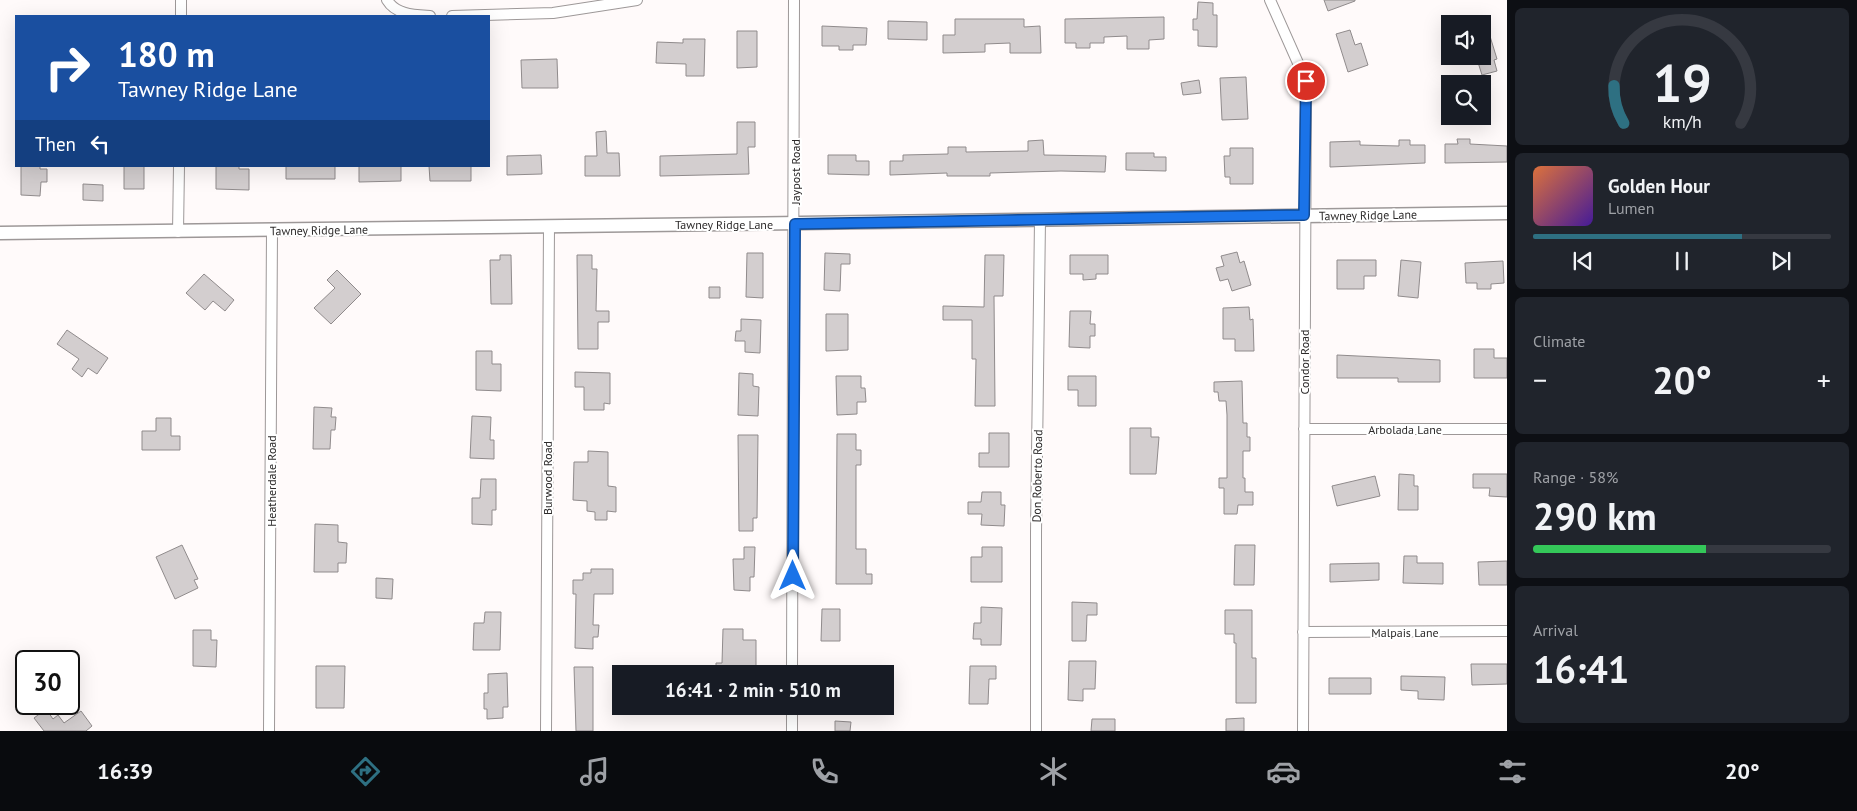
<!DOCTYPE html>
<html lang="en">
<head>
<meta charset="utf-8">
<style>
  body { margin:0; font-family:"PT Sans",sans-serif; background:#20242c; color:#f1f3f6; height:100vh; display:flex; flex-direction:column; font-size:19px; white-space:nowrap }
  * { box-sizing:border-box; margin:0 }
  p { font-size:16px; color:#9ea1a6 }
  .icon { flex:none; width:28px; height:28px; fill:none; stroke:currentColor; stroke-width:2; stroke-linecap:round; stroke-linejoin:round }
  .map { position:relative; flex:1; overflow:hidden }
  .details { display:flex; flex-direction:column; gap:8px; padding:8px; background:#0d0f14; width:350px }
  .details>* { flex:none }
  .guide { position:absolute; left:15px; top:15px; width:475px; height:152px; border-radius:0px; box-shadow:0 5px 20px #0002; background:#1a4fa0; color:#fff; overflow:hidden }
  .controls { position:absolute; left:1441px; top:15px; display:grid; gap:10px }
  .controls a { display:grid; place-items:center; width:50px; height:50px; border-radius:0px; background:#171b24; box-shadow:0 5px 20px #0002; font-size:25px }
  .speed { position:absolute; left:15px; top:650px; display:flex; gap:10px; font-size:25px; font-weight:700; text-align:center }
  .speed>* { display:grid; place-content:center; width:65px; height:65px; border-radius:50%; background:#171b24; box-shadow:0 5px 20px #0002; line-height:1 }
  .speed .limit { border:2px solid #111; border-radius:8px; background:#fff; color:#111 }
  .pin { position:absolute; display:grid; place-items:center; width:42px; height:42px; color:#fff; margin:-21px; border:2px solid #fff; border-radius:50%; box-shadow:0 1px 5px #0007 }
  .me { position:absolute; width:55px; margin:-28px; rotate:0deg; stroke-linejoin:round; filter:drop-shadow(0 0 4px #0008) }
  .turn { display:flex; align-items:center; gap:18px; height:105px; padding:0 20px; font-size:22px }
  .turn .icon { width:65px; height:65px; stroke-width:2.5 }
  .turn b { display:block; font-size:35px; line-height:42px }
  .then { display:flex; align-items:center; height:48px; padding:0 20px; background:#0003; gap:10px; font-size:19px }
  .big { font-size:38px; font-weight:800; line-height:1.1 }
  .details .card { flex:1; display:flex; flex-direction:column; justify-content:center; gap:8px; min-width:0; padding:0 18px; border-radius:8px; background:#20242c }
  .details .dial { align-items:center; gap:0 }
  .dial svg { height:130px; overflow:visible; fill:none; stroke:#363941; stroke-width:7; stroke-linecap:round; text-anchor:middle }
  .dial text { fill:#f1f3f6; stroke:none }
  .song { display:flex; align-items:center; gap:15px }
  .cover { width:60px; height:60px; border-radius:8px; background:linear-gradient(135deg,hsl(20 70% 55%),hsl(260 70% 35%)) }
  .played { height:5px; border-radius:2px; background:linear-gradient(90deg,#2e7082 70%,#363941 70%) }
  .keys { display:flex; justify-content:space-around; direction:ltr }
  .heat { display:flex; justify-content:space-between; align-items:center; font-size:28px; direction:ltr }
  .charge { height:8px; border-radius:4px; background:linear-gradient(90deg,#34c759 58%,#363941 0) }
  .trip { position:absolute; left:612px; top:665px; width:282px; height:50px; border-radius:0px; background:#171b24; box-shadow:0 5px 20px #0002; font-weight:800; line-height:50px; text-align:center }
  .menu { display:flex; height:80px; justify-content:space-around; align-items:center; background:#090b0e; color:#9ea1a6 }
  .menu .icon { width:35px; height:35px }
  .menu .active { color:#2e7082 }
  .menu b { font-size:22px; color:#f1f3f6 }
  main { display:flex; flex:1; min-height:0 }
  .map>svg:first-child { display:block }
</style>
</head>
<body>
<main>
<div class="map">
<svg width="1507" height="731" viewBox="0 0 1507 731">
  <rect width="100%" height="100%" fill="#fffafa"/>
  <path fill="#d3cecf" stroke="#908b8c" d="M1324,0H1355V1L1328,11Z
    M1198,2L1213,3V15H1217V47L1198,46V30H1193V19H1197Z
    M1164,17V39L1149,40V49H1127V36L1104,37V43H1090V48H1076V43H1065V19Z
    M955,19H1024V27L1040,26L1041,53H1010V43L985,44V52L943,53V35H955Z
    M1482,20H1485L1497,59L1494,60L1497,71L1482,75L1476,56H1482Z
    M888,21L927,22V40L888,39Z
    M822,26L867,28L866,45H853V50H839V46H822Z
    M1350,30L1355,45L1361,43L1368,65L1348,72L1336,34Z
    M737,31H757V67L737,68Z
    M683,39H705L704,76H686V64L656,63L657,42L683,43Z
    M557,59L558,88H522L521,60Z
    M1246,77L1248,119L1222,120L1220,78Z
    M1199,80L1201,93L1183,95L1181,83Z
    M737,122H755V147H748L749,174L660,176V156L737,154Z
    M606,131L607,153H619L620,176H585V156H597L596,132Z
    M1457,139H1470V144L1507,146V162L1445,163V144H1458Z
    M1043,140L1044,155L1106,156L1105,172L1061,171L990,173V176H947V173L890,175V161H903V155L948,154V147H966V152L1028,151V141Z
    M1399,140H1410V145H1425V163L1330,167V142L1360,141V145L1399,146Z
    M1230,148H1253V184H1230V177H1225L1224,156H1230Z
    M1126,153H1154V157H1166V171L1126,170Z
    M541,155L542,174L507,175V156Z
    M828,155H856V161H869V175L828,174Z
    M21,166H40V169H47V182H41L40,196L21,195Z
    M124,166H144V189H124Z
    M216,166H239V169H249V190L216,189Z
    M286,166H335V179H286Z
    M359,166H401V181L359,182Z
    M429,166H471V181H430Z
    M83,184L103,185V201L83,200Z
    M1237,252L1240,263L1244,261L1251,285L1232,291L1228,279L1220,281L1216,268L1224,266L1221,256Z
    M747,253H763V298L746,297Z
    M825,253L850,254V264H841L840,291L824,290Z
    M500,255H511L512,304H491L490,260H500Z
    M577,255H592V269H597L596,311H609V322H598V349H578Z
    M985,255H1004L1003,296H994L995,406H975L976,359H972V320H943V306L984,307Z
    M1070,255H1108V274H1096V279L1083,280V274H1070Z
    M1337,260H1376V276H1364V289H1337Z
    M1401,260L1421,262L1418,298L1398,296Z
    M1503,261L1504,283L1491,284V289H1477V283H1466L1465,263Z
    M337,270L361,294L331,324L314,308L335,288L327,280Z
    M204,274L234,300L225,311L213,301L205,310L186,293Z
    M709,287H720V298H709Z
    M1249,307L1250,320L1253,319L1254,351H1235V339H1223V308Z
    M1070,311H1091L1090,324H1095V336H1090V348L1069,347Z
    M826,314H848V350L826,351Z
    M741,319L761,320L760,353L745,352V341H735L736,331H741Z
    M67,330L108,358L97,374L88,368L82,377L72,369L79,359L57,344Z
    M1474,349H1494V358H1507V378H1474Z
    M476,351H492V364H501V391L476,390Z
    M1337,355L1440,360V382H1398V378H1337Z
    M575,372L610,373V404L604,403V410H584V387H575Z
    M739,373L753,374V386L759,387L758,416L738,415Z
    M836,376H861V388H865L866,402H857V414L837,415Z
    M1068,376H1096V406H1078V390H1068Z
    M1242,381L1243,423H1247V437H1250V451H1243V478H1245V492H1253V505H1238L1237,514H1224V488H1219V478H1227V415L1226,401H1219L1218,392H1214V382Z
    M314,407L332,408L331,417H336L335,430H331L330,449H313Z
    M472,416L491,417L490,440H494V459L470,458Z
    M156,418H171V436H180V450H142V431H156Z
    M1130,428H1151V437H1159L1156,474H1130Z
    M989,433H1009V467H979V453H989Z
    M837,434H856V450H861V465H856V549H866V574H872V584H836Z
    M738,435H758L757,518H753V531H739Z
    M588,451L608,452V486L616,487V512L607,511V520H595V512L587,511V501L573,500L574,462H588Z
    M1399,474L1414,475V486H1418V510H1398Z
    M1473,474H1507V497L1489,496L1490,488H1473Z
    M1375,476L1380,496L1337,506L1332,486Z
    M481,479H496V510H492V525L472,524V498H480Z
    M982,492H1001V505H1005L1004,526L981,525L982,514H968V502H981Z
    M315,524L338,525V542L347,543L346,563H338V572H314Z
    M182,545L198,579L194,580L198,588L175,599L156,557Z
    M1235,545H1255L1254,585H1234Z
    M744,547H755L754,577H750V591L734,590L733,559H744Z
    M982,547H1002V582H971V557H982Z
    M1404,556H1417V563H1443V584L1403,583Z
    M1507,561V585H1479L1478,562Z
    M1379,563V580L1330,582V564Z
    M591,569H613V594H594L593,625H599L598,637H593V649L575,648L576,594H573V580H583V573H591Z
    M376,578L393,579L392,599L376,598Z
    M1072,602L1097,603V615H1087L1086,641H1072Z
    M981,607L1002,608L1001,645H981V639H973L974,623H981Z
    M822,609H840V641H821Z
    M1225,610H1252V658H1256V703H1236V643H1234V634H1225Z
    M485,612H501L500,650H473L474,623H484Z
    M723,629H743V640H756V674H716V663H722Z
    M193,630H211V640H217L216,667L193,666Z
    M1069,661H1096L1095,689H1083V701L1068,700Z
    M1471,664H1507V684L1472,685Z
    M316,666H345L344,708H316Z
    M970,666H996V679H989L988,704H969Z
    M574,667H593V731H576Z
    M507,673L508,707H503V718L487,719V709H484V693H488V674Z
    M1401,676L1445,677L1444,700L1418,699V691L1401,690Z
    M1329,678H1371V694H1329Z
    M46,709L53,719L58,715L64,723L81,711L92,726L86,731H44L34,718Z
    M1244,718V731H1226V719Z
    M1092,719H1115V731H1091Z
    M835,721L851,722L850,731H835Z"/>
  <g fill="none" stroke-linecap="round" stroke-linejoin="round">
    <defs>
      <path id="minor" d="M387,0C396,15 415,15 430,16
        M1270,0L1306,81L1303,731
        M181,16V0
        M452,16L553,13L637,0
        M178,232L179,166
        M1304,429H1507
        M1303,632L1507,631
        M792,674L794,0
        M269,731L272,231
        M546,731L549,226
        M792,731V706
        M1036,731V533L1040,220"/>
      <path id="tertiary" d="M0,233C502,230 1005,218 1507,213"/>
    </defs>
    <use href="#minor" stroke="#9d9898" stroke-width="12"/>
    <use href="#tertiary" stroke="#9d9898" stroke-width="15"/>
    <use href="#minor" stroke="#fff" stroke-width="10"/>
    <use href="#tertiary" stroke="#fff" stroke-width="12"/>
  </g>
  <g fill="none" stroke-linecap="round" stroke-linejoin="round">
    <defs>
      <path id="route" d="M793,576L795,224L1304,215L1306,81"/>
    </defs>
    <use href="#route" stroke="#114b97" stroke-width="12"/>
    <use href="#route" stroke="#1a73e8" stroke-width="9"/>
  </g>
  <g text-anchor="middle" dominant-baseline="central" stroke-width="4" stroke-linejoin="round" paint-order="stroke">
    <g font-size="12" fill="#2c2a2a" stroke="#fff">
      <text transform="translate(795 172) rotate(-90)">Jaypost Road</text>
      <text transform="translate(1368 215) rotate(-1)">Tawney Ridge Lane</text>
      <text x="724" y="224">Tawney Ridge Lane</text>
      <text transform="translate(319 230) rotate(-1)">Tawney Ridge Lane</text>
      <text transform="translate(1304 362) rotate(-90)">Condor Road</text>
      <text x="1405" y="429">Arbolada Lane</text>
      <text transform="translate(1037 476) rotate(-89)">Don Roberto Road</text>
      <text transform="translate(547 478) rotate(-90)">Burwood Road</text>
      <text transform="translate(271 481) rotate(-90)">Heatherdale Road</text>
      <text x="1405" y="632">Malpais Lane</text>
    </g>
  </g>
</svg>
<div class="controls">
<a><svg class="icon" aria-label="sound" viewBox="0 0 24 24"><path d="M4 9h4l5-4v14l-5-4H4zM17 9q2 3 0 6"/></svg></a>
<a><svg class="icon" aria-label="search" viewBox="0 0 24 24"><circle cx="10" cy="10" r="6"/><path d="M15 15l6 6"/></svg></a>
</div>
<div class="speed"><div class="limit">30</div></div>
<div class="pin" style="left:1306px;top:81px;background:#d93025"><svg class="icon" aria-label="arrive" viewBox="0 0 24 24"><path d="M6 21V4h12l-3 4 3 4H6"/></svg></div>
<svg class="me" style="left:793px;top:576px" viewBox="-20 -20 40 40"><path d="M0-17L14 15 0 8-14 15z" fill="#1a73e8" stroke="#fff" stroke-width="4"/></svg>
<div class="trip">16:41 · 2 min · 510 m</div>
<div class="guide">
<div class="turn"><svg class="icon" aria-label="right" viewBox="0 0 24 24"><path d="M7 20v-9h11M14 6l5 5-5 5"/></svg><div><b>180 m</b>Tawney Ridge Lane</div></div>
<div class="then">Then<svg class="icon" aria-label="left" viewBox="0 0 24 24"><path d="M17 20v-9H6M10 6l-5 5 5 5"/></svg></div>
</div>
</div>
<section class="details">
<div class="card dial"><svg viewBox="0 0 100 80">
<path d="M14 69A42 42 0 1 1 86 69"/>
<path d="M14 69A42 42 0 0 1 8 46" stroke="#2e7082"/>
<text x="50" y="56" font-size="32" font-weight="700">19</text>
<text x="50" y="72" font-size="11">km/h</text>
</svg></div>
<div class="card">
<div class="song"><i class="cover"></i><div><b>Golden Hour</b><p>Lumen</p></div></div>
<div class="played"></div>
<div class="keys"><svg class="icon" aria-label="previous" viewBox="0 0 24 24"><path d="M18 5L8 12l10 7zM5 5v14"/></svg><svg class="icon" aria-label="pause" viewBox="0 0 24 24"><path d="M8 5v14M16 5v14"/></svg><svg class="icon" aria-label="next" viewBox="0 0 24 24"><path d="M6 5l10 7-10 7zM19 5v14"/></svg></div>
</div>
<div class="card"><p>Climate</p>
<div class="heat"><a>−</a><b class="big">20°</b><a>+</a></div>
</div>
<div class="card"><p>Range · 58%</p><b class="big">290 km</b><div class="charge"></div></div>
<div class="card"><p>Arrival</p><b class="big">16:41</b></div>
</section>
</main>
<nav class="menu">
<b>16:39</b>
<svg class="icon active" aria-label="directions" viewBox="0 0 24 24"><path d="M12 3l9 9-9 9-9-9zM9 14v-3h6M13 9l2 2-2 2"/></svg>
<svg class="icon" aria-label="music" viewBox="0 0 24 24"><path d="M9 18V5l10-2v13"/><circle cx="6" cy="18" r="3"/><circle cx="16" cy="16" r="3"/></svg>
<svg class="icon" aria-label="phone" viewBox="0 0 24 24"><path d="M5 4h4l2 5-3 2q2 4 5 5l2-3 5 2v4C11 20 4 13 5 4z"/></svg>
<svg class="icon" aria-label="climate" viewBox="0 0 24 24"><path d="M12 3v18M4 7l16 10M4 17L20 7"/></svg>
<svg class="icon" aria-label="car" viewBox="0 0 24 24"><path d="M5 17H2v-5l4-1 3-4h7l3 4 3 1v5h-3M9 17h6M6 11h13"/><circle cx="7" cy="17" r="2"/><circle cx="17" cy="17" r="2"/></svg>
<svg class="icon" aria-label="filters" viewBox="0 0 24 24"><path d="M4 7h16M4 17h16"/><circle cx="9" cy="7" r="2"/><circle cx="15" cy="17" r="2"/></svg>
<b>20°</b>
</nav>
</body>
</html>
